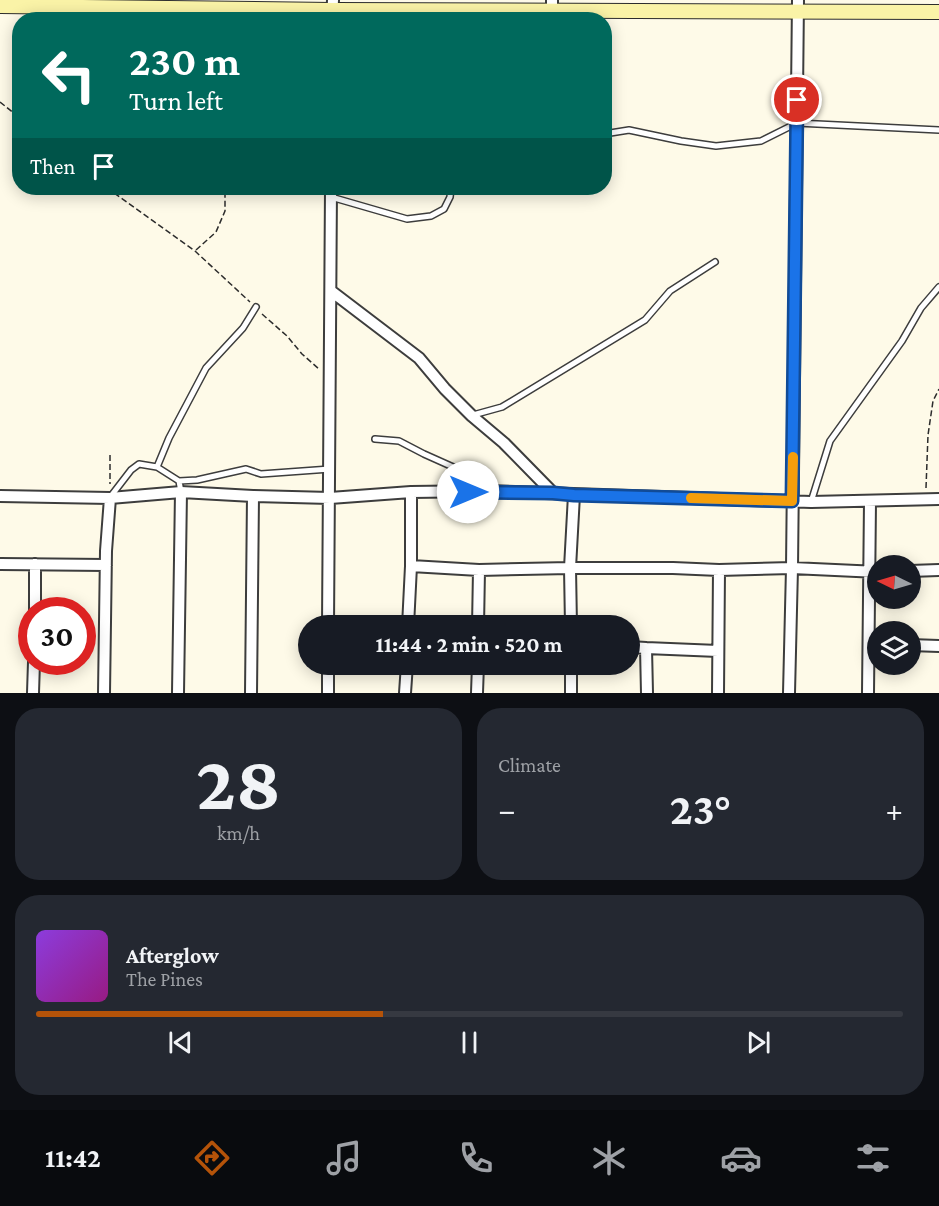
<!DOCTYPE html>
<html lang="en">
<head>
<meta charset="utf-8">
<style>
  body { margin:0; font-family:"Crimson Pro",serif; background:#242831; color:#f1f3f6; height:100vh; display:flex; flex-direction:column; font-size:22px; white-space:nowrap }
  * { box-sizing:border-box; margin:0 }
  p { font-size:20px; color:#9ea1a6 }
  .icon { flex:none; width:33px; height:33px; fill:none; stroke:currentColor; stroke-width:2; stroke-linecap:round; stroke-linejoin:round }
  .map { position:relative; height:693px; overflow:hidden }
  .side { display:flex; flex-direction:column; gap:15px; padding:15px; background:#0d0f14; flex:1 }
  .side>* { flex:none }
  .top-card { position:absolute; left:12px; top:12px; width:600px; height:183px; border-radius:24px; box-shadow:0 3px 15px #0003; background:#00695c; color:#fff; overflow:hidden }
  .needle { width:39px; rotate:275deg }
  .controls { position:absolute; left:867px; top:555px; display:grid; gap:12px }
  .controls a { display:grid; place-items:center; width:54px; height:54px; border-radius:50%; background:#171b24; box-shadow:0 3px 15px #0003; font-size:30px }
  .speed { position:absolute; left:18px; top:597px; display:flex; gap:12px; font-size:30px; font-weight:700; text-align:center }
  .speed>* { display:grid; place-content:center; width:78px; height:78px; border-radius:50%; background:#171b24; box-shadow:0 3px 15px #0003; line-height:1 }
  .speed .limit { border:9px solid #d22; background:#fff; color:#111 }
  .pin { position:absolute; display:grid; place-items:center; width:51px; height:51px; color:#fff; margin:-26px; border:3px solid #fff; border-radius:50%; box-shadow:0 2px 6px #0007 }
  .me { position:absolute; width:66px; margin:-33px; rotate:90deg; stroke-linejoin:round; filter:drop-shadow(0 0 4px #0008) }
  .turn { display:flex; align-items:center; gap:21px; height:126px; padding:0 18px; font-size:27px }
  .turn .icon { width:78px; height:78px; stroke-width:2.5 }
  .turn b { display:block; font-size:42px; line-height:51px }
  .then { display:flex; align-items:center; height:57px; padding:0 18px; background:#0003; gap:12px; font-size:22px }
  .big { font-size:45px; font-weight:700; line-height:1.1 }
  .side .widget { flex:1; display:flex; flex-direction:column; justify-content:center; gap:9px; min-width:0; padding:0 21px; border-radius:24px; background:#242831 }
  .side .dial { align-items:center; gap:0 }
  .dial b { font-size:78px; line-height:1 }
  .song { display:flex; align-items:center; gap:18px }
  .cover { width:72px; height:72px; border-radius:9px; background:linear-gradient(135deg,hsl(270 70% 55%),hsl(310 70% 35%)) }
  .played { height:6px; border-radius:3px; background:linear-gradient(90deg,#b45309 40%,#363941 40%) }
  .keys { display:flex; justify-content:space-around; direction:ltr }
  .heat { display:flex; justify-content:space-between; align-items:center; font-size:33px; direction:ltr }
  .side .tiles { flex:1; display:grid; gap:15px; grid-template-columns:1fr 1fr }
  .widget:last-child { grid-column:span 2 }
  .trip { position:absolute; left:298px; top:615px; width:342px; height:60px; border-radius:30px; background:#171b24; box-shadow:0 3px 15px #0003; font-weight:700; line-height:60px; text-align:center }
  .tabs { display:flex; height:96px; justify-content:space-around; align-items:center; background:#090b0e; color:#9ea1a6 }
  .tabs .icon { width:42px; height:42px }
  .tabs .selected { color:#b45309 }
  .tabs b { font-size:27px; color:#f1f3f6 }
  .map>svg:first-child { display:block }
</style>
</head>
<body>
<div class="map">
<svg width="939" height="693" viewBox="0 0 939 693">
  <rect width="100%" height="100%" fill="#fefae8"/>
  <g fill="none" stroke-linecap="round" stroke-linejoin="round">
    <defs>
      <path id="lane" d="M604,134L629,130L681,141L716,146L761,141L797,123L939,130
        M331,197L407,219L431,216L444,209L450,197L451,188
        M473,415L502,407L645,320L670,291L715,262
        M375,439L399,441L424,454L462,471L485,490
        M157,467L169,438L206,368L243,328L256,307
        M179,481L197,480L246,469L261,474L330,469
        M111,496L131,470L139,464L157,467L179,481L181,492
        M811,502L830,441L902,341L921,308L939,287"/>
      <path id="street" d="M552,10V0
        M332,20L333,0
        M331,291L419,358L445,389L472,416L504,443L553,493
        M0,496L110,498L181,492L253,496L330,498L411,492L486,491L811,502L939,499
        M0,564L106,565
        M411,566L479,570L570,568H673L719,570L792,568L878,572
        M910,571L939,570
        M35,610V564
        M328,626L331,188
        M408,626L411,566V492
        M478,626L479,570
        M571,626L570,568L574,495
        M910,645L939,646
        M630,647L646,648L647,693
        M646,648L718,651
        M571,664V693
        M33,693L34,662
        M104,693L106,551L110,498
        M178,693L181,492
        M251,693L253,496
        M328,693V664
        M405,693L407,664
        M477,693L478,664
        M718,693L719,570
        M789,693L792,568L798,0
        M868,693L870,502"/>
      <path id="secondary" d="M0,6L332,10L939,12"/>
    </defs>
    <use href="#lane" stroke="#3d3d3d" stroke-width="8"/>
    <use href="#street" stroke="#3d3d3d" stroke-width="14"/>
    <use href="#secondary" stroke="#2c2c2c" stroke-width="16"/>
    <path stroke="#2c2c2c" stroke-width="1.5" stroke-dasharray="6 3" stroke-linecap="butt" d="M0,102L20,118
      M107,188L195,251L250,302
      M196,250L216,232L225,211V188
      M262,314L287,336L302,354L319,369
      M110,455V484
      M926,488L928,435L933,401L939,389"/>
    <use href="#lane" stroke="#fff" stroke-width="5"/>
    <use href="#street" stroke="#fff" stroke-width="10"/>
    <use href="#secondary" stroke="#faf3a7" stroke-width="14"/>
  </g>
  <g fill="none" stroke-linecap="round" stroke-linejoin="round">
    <defs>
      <path id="route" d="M468,492L553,493L574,495L792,501L797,100"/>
    </defs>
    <use href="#route" stroke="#114b97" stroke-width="15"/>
    <use href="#route" stroke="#1a73e8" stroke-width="10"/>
    <path stroke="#f59e0b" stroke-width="10" d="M691,498L792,501L793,457"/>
  </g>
</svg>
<div class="controls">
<a><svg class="needle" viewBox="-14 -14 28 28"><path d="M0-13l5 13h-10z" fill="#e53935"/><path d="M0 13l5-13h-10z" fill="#9ea1a6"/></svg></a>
<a><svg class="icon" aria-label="layers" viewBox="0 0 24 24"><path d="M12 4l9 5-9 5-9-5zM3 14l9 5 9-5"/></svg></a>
</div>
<div class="speed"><div class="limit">30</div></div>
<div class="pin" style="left:797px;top:100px;background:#d93025"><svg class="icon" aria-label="arrive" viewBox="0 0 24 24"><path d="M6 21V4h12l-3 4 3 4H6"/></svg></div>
<svg class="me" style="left:468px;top:492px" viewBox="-20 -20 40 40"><circle r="19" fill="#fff"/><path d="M0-13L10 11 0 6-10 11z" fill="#1a73e8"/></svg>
<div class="trip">11:44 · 2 min · 520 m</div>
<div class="top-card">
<div class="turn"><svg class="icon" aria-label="left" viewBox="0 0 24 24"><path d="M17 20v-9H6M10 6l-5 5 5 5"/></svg><div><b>230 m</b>Turn left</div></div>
<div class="then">Then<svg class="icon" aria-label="arrive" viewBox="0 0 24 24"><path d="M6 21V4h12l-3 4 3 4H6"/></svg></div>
</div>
</div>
<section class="side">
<div class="tiles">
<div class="widget dial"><b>28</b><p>km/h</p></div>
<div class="widget"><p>Climate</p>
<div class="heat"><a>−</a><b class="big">23°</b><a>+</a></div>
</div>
<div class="widget">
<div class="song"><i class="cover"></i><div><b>Afterglow</b><p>The Pines</p></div></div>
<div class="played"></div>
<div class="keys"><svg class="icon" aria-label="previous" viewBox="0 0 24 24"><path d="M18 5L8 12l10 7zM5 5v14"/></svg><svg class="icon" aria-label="pause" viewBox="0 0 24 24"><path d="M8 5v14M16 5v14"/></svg><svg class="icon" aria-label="next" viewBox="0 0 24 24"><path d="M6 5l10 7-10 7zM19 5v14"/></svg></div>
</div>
</div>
</section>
<nav class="tabs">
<b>11:42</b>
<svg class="icon selected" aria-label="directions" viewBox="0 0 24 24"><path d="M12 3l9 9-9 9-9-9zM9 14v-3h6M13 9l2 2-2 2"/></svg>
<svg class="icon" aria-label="music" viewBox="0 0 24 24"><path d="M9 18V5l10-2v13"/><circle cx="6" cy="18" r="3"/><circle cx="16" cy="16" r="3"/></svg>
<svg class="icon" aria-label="phone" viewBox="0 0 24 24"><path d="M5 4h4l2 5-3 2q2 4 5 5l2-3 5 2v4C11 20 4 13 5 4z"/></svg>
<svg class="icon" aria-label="climate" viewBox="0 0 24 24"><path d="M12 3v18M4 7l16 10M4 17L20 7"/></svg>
<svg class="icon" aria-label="car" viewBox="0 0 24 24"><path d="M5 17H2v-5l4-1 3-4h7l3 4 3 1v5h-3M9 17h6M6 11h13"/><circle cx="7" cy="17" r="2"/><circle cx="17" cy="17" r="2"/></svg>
<svg class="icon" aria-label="filters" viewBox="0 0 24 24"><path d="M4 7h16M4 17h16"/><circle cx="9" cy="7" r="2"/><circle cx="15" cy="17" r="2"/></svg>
</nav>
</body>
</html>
